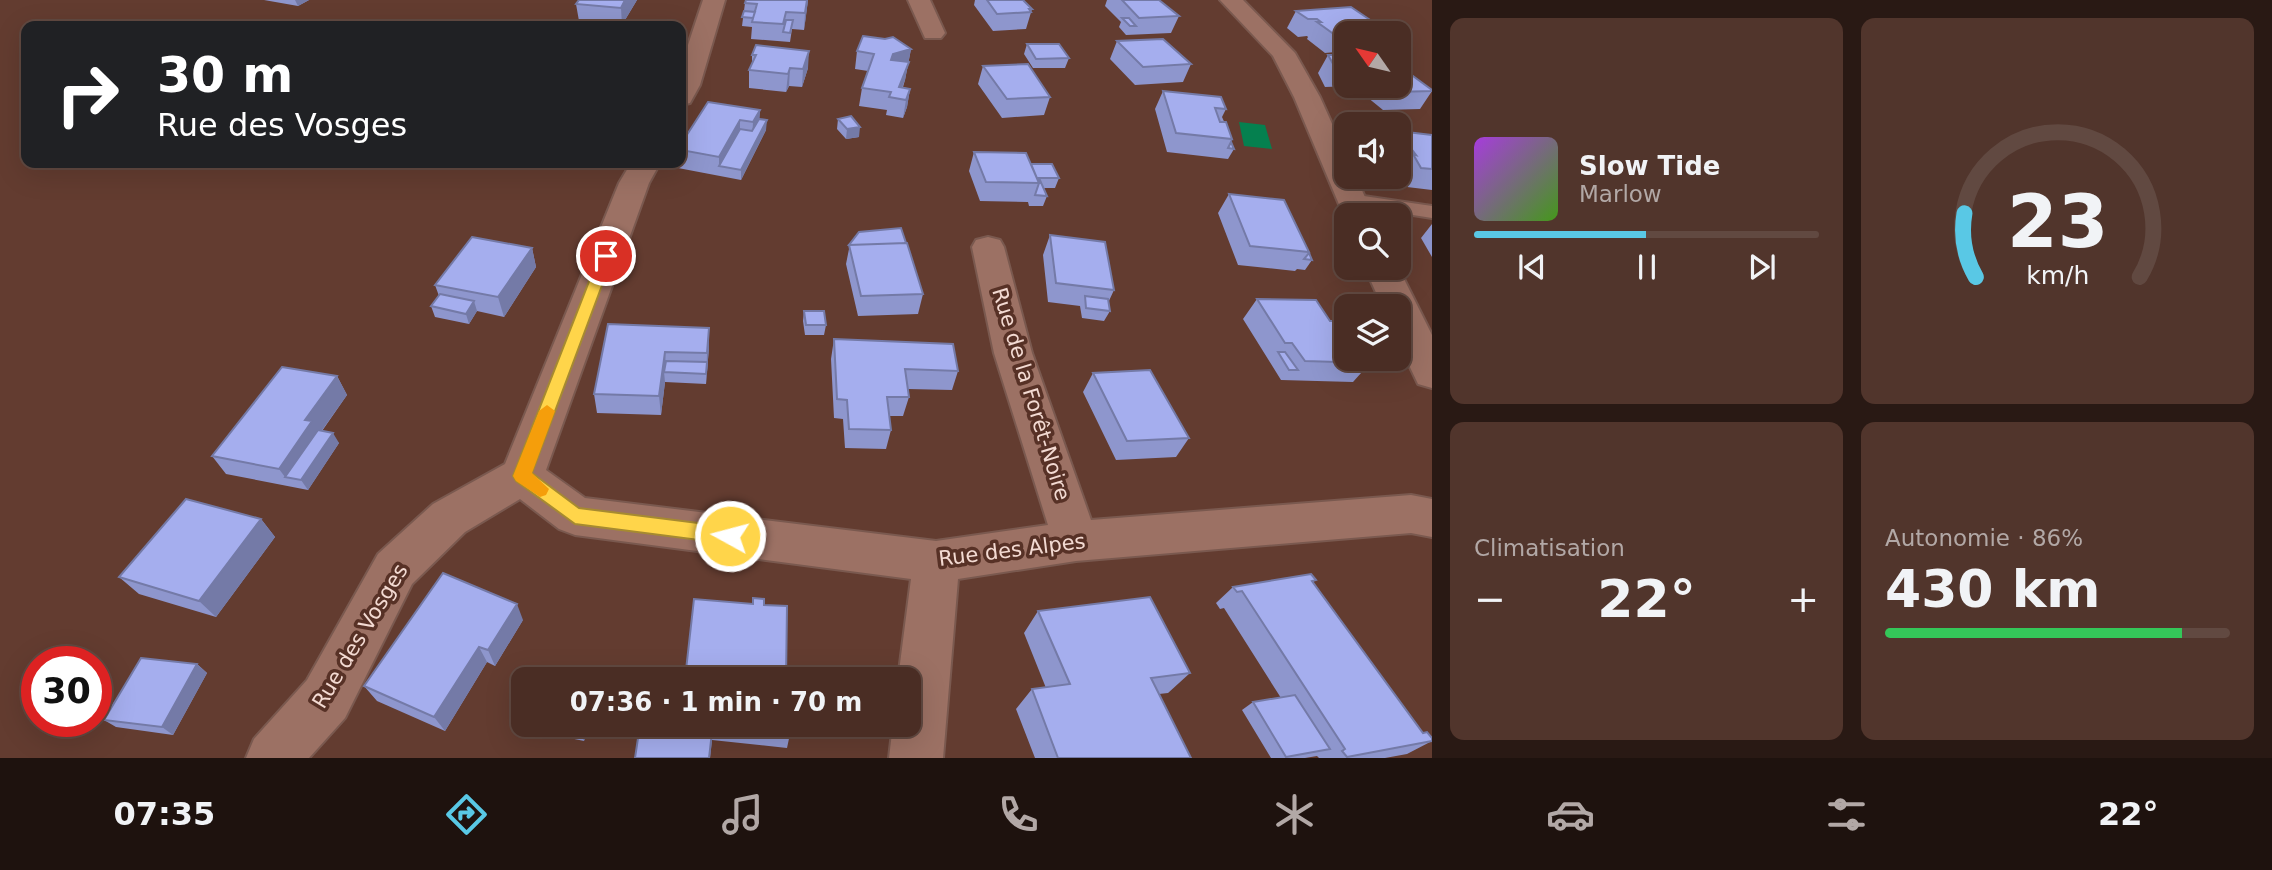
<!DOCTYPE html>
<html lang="fr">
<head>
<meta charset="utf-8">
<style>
  body { margin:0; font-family:"DejaVu Sans",sans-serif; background:#51352c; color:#f1f3f6; height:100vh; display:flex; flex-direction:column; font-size:26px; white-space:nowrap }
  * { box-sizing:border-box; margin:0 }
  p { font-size:23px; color:#b2a8a6 }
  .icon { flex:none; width:38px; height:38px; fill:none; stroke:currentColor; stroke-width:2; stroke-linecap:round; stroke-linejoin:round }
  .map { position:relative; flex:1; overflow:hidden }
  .details { display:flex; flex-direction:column; gap:18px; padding:18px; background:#291914; width:840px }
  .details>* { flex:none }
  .top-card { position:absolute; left:21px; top:21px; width:665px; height:147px; border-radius:14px; box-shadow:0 7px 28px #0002,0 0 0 2px #614941; background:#202124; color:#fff; overflow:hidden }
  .needle { width:46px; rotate:304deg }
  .tools { position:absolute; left:1334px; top:21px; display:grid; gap:14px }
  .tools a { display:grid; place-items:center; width:77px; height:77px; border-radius:14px; background:#4a2d24; box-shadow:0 7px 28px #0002,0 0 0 2px #614941; font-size:35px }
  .speed { position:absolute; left:21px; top:646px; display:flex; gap:14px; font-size:35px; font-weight:700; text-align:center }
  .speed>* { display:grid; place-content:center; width:91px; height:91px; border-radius:50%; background:#4a2d24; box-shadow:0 7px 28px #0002,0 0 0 2px #614941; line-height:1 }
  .speed .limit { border:10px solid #d22; background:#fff; color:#111 }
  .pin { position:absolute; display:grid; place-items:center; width:60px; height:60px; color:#fff; margin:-30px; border:4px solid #fff; border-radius:50%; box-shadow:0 2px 7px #0007 }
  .me { position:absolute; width:77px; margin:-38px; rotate:277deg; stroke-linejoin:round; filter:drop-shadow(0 0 5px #0008) }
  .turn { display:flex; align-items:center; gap:24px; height:147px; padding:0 21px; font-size:32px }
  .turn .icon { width:91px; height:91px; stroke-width:2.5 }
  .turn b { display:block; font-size:49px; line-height:60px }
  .big { font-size:52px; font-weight:700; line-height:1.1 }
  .details .tile { flex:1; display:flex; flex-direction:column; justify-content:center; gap:10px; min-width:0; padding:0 24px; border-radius:14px; background:#51352c }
  .details .dial { align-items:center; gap:0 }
  .dial svg { height:182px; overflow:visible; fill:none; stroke:#614941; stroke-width:7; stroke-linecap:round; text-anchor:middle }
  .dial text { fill:#f1f3f6; stroke:none }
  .song { display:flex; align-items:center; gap:21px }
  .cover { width:84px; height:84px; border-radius:10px; background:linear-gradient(135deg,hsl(280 70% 55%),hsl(100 70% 35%)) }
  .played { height:7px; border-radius:4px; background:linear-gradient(90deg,#59c8e5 50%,#614941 50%) }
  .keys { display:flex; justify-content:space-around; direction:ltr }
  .heat { display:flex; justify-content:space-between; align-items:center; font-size:38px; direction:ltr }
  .charge { height:10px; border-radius:5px; background:linear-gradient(90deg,#34c759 86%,#614941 0) }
  .details .tiles { flex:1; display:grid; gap:18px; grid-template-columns:repeat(2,1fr) }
  .trip { position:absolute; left:511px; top:667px; width:410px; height:70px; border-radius:14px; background:#4a2d24; box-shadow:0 7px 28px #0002,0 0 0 2px #614941; font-weight:700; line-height:70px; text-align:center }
  .dock { display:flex; height:112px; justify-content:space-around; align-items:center; background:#1e120e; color:#b2a8a6 }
  .dock .icon { width:49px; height:49px }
  .dock .current { color:#59c8e5 }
  .dock b { font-size:32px; color:#f1f3f6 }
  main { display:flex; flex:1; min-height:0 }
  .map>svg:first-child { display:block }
</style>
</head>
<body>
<main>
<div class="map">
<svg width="1432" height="758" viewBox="0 0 1432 758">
  <rect width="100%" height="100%" fill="#633c30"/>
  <path fill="#05804f" d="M1239,122L1265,125L1272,149L1244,146Z"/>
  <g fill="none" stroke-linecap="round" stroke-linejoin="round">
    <defs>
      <path id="lane" d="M1350,194L1432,206V218L1343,204L1340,200L1343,196Z"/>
      <path id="street" d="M703,0H725L700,85L690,103L681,105V66Z
        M908,0H930L945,33L941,38H925Z
        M1220,0H1243L1295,53L1320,97L1346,155V177H1356L1373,215H1346V221L1294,97L1273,56Z
        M631,163H660L649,183L546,470L585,498L936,541L1048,525L994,353L972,247L976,240L988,237L1000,240L1004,247L1032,353L1091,520L1411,495L1432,499V537L1411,533L1076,561L958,579L943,758H889L893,724H908V679H898L911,579L575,535L559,529L520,499L465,532L412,584L345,718L309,758H246L254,739L307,680L378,554L433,504L505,464L619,183Z
        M1398,267L1432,335V388L1418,384L1398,342V306H1382L1365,268Z"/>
    </defs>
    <use href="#lane" stroke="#7a594f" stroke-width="4"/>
    <use href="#street" stroke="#7a594f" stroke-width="4"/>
    <use href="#lane" fill="#9c7164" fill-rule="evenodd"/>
    <use href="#street" fill="#9c7164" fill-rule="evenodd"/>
  </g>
  <path fill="#8e96cd" d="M264,0H309L298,6Z
    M637,0L622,25L579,21L576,4Z
    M808,0L804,30L792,29L790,42L751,39L752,27L742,26L745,3Z
    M975,0H1023L1032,9L1026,29L993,31L974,5Z
    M1107,0H1159L1179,16L1171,33L1126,35L1119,27L1121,22L1105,6Z
    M1296,11L1388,32L1387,33H1346V51L1325,53L1307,39L1308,37L1307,36L1298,37L1287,28Z
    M1117,41L1191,64L1183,82L1135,85L1110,59Z
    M1027,44L1069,58L1065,68H1033L1024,54Z
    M911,49L905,80L903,87L910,89L907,107L903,118L886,115L887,110L859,106L862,88L868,71L855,69L857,51Z
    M752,55L808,68L802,87L789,86L786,92L749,88V70L752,64Z
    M1328,55H1346V86H1398L1432,90V91L1420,109L1383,110L1367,97L1351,95L1348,92L1352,86L1325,87L1318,73Z
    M983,66L1050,97L1044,115L1002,118L978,84Z
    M1163,91L1226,109L1222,117L1232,139L1231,142L1234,149L1228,159L1167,152L1155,109Z
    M760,110L759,119L766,130L741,180L678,168V163H681V144Z
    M838,119L859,137L846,139L837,129Z
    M1398,131L1432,135V190L1407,187L1399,173L1401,171L1398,168Z
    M974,152L1031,164L1059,178L1055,188H1044L1047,196L1043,206H1029L1028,202L980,201L969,171Z
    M1229,194L1309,253L1312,260L1305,270L1297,269L1295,271L1238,265L1218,213Z
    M1432,224V257L1421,238Z
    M1050,235L1114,290L1108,303L1110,311L1104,321L1082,318L1080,306L1048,302L1043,255Z
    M850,244L923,294L918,314L858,316L846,264Z
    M532,248L536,267L504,317L477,311L469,324L435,317L431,306L439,296L435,285Z
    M1257,299L1330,321L1370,363L1353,382L1281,380L1243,319Z
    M804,311L826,325L824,335H805L803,321Z
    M608,324L709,347L706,384L665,382L661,415L597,413L594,394Z
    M834,339L958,371L952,390L908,389L909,397L903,416H889L891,430L886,449L845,448L843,419L834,418L831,359Z
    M1093,373L1189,438L1176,457L1116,460L1083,392Z
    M337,376L347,395L322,431L339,443L308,490L226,474L212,456Z
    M261,519L275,537L216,617L139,594L119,577Z
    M1316,580L1313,582L1423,733L1432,741L1407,754L1385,758H1319L1317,756L1305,758H1271L1242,710L1253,702L1281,698L1224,608L1220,609L1216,603L1233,587Z
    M1038,611L1190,673L1168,693L1159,694L1191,758H1035L1016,709L1032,689L1046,688L1024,633Z
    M523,620L495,666L487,662L445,731L377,701L364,686Z
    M197,664L207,673L173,735L116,727L104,720Z
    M559,724H589L584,741L560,736L557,728Z
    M680,724H790V734L787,748L712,740L710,758L680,729Z"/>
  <path fill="#747aa7" d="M295,0H309L298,6Z
    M625,0H637L622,25L621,8Z
    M808,0L806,16L804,30L805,13Z
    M911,49L905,80L898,98L899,87L891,60L893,54Z
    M809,51L808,68L802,87L803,69Z
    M790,68L789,86L786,92L788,74Z
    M910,89L907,107L903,118L906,100Z
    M760,110L759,129L752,141L753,122Z
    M740,120V139L719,166V157Z
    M767,120L766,130L741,180V170Z
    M860,127L859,137L846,139L847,129Z
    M532,248L536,267L504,317L498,297Z
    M474,301L477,311L469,324L466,314Z
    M709,328V347L706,384L707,353Z
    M665,352L666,371L664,372L665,382L661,415L659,396Z
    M337,376L347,395L320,433L285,477L279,469L305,420Z
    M333,433L339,443L308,490L301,480Z
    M261,519L275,537L216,617L199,601Z
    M517,604L523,620L495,666L488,650Z
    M479,647L487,662L445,731L434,717Z
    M197,664L207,673L173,735L162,727Z
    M584,724H589L584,741L581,734Z"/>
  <path fill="#a5aeee" stroke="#747aa7" stroke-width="2" d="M579,0H625L621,8L576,4Z
    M746,0H807L805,13L786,12L783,24L752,22L757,4L745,3Z
    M987,0H1023L1032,9H1029L1031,12L997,14Z
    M1122,0H1159L1179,16L1139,18Z
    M1351,7L1388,32L1346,33V35H1335L1317,22H1321L1317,19H1308L1296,11Z
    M744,11L755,12L753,18L742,17Z
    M1122,18H1129L1136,26H1130Z
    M786,20H793L790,33L783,32Z
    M863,36L885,39L893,37L911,49L893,54L891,60L909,62L899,87L910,89L906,100L889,97L891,92L862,88L874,54L857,51Z
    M1163,39L1191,64L1143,67L1117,41Z
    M1027,44H1059L1069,58L1036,59Z
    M756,45L809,51L803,69L790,68L788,74L749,70L756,55H752Z
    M1328,55H1346V69H1336Z
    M1028,64L1050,97L1007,99L983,66Z
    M1398,65L1432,90V91L1395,92L1387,86H1398Z
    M1163,91L1221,97L1226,109L1215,108L1220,122H1226L1232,139L1176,133Z
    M708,102L760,110L753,122L740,120L719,157L681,150V144Z
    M851,116L860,127L847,129L838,119Z
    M759,119L767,120L741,170L719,166L740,129L752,131Z
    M1398,131L1432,135V169L1421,168L1413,154L1416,155Z
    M1231,142L1234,149L1228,148Z
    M974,152L1026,153L1039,183L986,182Z
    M1031,164H1052L1059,178H1039L1047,196L1035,195L1039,183Z
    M1229,194L1284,200L1309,252L1250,246Z
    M901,228L906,243L849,245L859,232Z
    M1050,235L1105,242L1114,290L1056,283Z
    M472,237L532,248L498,297L435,285Z
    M907,243L923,294L861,296L849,245Z
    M1309,253L1312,260L1304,259Z
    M440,294L474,301L466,314L431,306Z
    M1085,296L1108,299L1110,311L1086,308Z
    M1257,299L1316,300L1330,321H1339L1346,329V359H1367L1370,363L1305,361L1292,343H1285Z
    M804,311H824L826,325H806Z
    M608,324L709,328L707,353L665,352L659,396L594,394Z
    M834,339L953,344L958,371L905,369L909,397H887L891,430L849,429L847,400L837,399Z
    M1278,352H1285L1298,370H1289Z
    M666,361L707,362L706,374L664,372Z
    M282,367L337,376L305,420L312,421L279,469L212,456Z
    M1150,370L1189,438L1127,441L1093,373Z
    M318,430L333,433L301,480L285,477Z
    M186,499L261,519L199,601L119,577Z
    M443,573L517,604L488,650L479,647L434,717L364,686Z
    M1311,574L1316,580L1312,581L1423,733L1427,732L1432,738V741L1347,757L1342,751L1345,749L1242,591L1237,592L1233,587Z
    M1150,597L1190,673L1151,678L1191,758H1058L1032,689L1070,684L1038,611Z
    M753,598L764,599V605L787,606L786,679H685L694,599L753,604Z
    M141,658L197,664L162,727L104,720Z
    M1295,695L1330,749L1286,757L1253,702Z
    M559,724H584L581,734L557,728Z
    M697,724H790V734Z
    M640,725L712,732L709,758H635Z"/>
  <path fill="#ffd54a" stroke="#a68a30" stroke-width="2" d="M606,252L613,256L532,473L579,508L730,527L736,530L739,536L736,541L730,544L575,524L516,481L513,476L599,256Z"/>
  <path fill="#f59e0b" d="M547,405L555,411L532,473L549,489L546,495L540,497L516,481L513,476L539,411Z"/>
  <g text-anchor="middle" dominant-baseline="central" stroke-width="7" stroke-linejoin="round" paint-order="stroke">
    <g font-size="21" fill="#f3dad2" stroke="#573126">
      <text transform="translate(1031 394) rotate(73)">Rue de la Forêt-Noire</text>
      <text transform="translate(1012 550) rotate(-7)">Rue des Alpes</text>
      <text transform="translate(360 636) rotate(-59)">Rue des Vosges</text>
    </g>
  </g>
</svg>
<div class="tools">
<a><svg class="needle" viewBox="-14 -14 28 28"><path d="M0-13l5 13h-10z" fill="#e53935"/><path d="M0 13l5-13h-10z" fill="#b2a8a6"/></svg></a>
<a><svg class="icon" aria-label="sound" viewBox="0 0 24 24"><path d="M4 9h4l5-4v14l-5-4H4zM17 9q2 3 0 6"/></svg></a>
<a><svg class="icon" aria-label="search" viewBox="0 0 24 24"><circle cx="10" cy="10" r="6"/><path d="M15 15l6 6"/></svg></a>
<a><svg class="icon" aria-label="layers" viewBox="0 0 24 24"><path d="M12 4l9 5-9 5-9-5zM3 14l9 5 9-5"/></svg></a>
</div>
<div class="speed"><div class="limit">30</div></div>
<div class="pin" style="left:606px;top:256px;background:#d93025"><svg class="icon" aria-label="arrive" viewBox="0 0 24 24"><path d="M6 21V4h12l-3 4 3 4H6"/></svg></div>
<svg class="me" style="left:730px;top:536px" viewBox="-20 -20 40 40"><circle r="17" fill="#ffd54a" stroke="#fff" stroke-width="3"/><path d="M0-11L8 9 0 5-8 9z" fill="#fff"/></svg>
<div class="trip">07:36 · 1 min · 70 m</div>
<div class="top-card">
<div class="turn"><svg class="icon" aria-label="right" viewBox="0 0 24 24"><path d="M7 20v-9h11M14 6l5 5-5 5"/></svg><div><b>30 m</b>Rue des Vosges</div></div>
</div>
</div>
<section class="details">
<div class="tiles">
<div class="tile">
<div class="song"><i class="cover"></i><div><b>Slow Tide</b><p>Marlow</p></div></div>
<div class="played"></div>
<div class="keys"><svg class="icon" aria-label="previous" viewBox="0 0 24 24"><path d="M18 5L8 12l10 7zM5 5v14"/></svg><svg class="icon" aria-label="pause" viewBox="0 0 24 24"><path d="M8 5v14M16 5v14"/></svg><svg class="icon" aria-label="next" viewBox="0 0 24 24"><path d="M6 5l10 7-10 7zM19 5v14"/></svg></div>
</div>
<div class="tile dial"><svg viewBox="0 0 100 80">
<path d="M14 69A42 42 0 1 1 86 69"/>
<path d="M14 69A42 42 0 0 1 9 41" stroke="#59c8e5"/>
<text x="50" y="56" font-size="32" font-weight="700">23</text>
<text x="50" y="72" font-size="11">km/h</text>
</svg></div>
<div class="tile"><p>Climatisation</p>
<div class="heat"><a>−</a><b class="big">22°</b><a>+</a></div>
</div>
<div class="tile"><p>Autonomie · 86%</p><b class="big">430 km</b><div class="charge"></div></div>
</div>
</section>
</main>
<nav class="dock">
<b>07:35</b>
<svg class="icon current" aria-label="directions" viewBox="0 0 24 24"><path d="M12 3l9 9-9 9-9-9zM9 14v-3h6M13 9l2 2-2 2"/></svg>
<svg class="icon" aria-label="music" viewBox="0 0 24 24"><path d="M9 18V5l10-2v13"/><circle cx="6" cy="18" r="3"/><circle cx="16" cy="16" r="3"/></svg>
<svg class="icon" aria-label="phone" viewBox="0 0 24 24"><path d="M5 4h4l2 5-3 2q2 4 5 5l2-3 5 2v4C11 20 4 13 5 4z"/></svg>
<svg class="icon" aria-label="climate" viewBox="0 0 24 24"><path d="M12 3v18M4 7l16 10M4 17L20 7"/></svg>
<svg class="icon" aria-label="car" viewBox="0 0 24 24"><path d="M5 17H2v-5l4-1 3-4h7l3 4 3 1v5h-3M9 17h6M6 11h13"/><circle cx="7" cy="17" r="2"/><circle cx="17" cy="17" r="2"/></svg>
<svg class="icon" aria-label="filters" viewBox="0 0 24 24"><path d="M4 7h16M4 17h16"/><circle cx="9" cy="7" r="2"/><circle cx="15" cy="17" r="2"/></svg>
<b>22°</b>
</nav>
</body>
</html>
